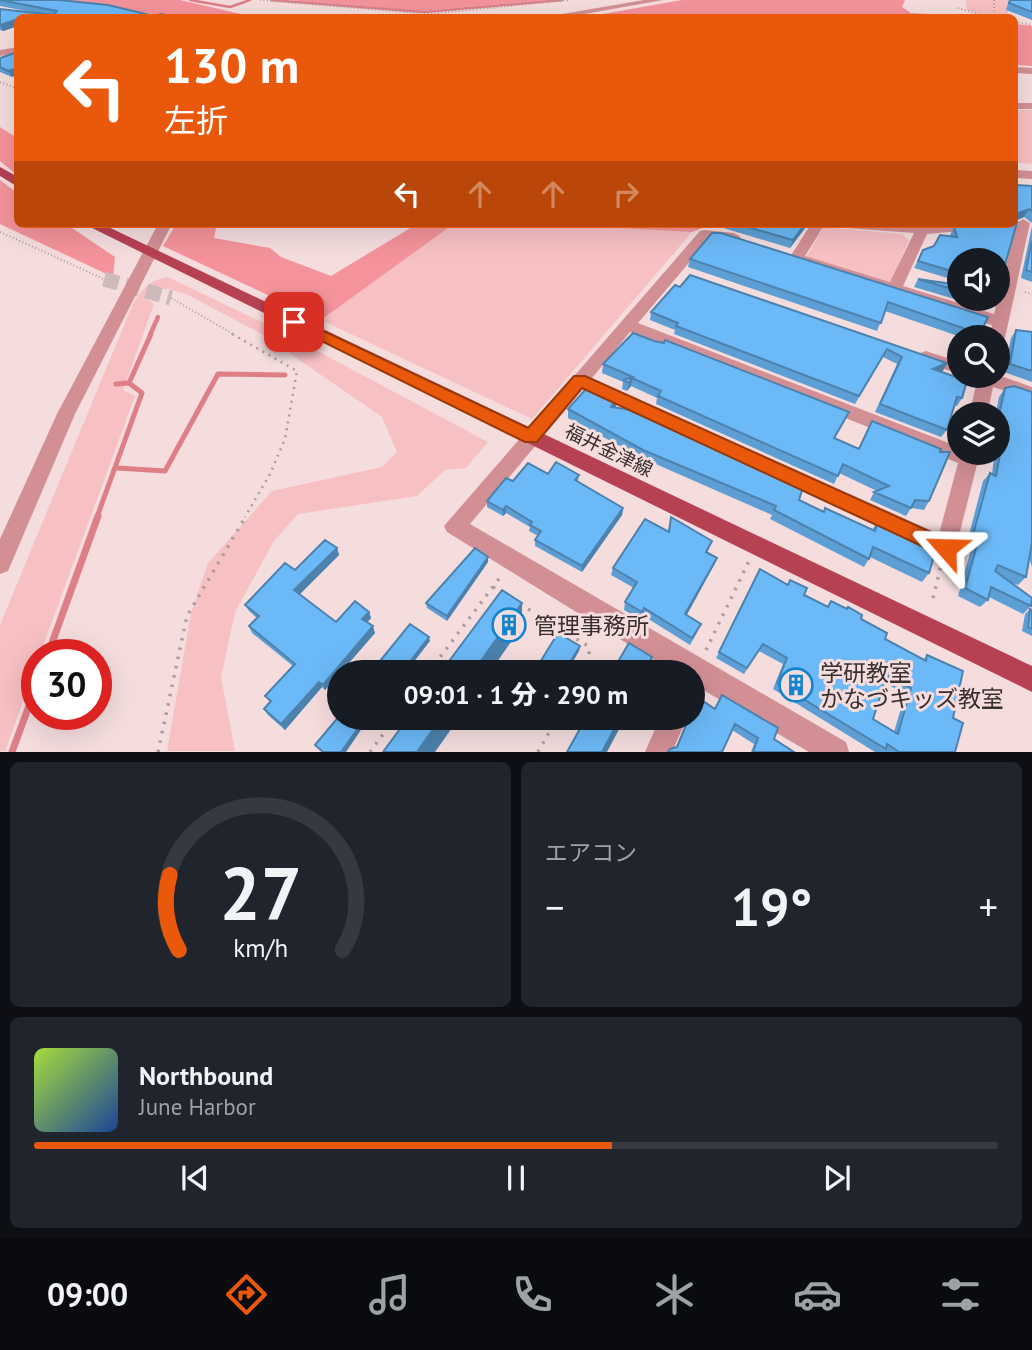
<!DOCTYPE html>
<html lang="ja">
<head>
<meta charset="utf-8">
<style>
  body { margin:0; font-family:"PT Sans","Noto Sans JP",sans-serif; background:#20242c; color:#f1f3f6; height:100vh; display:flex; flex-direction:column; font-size:26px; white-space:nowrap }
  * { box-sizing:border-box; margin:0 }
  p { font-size:23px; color:#9ea1a6 }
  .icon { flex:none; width:38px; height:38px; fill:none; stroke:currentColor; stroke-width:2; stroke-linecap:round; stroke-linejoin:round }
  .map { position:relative; height:752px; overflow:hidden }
  .panel { display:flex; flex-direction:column; gap:10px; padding:10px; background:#0d0f14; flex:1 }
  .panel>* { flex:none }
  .top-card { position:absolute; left:14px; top:14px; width:1004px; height:214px; border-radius:10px; box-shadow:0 7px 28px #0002; background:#ea580c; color:#fff; overflow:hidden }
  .fabs { position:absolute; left:947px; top:248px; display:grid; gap:14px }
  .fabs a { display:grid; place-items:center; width:63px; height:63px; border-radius:50%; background:#171b24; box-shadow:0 7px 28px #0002; font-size:35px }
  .speed { position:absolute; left:21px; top:639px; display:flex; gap:14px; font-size:35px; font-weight:700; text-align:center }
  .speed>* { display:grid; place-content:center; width:91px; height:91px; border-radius:50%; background:#171b24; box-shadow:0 7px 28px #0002; line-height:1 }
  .speed .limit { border:10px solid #d22; background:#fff; color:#111 }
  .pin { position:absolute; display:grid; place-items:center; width:60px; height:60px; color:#fff; margin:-30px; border-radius:14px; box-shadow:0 4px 10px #0006 }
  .me { position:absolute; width:77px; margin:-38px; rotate:295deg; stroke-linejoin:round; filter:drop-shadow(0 0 5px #0008) }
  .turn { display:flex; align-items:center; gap:24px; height:147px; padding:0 35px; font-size:32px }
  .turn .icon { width:91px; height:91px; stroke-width:2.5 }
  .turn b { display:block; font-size:49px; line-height:60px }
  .lanes { display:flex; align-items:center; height:66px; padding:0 35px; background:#0003; justify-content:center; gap:35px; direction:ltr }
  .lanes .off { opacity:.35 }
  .big { font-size:52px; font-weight:800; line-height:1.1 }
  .panel .card { flex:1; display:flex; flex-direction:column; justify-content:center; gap:10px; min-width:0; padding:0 24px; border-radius:10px; background:#20242c }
  .panel .dial { align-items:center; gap:0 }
  .dial svg { height:182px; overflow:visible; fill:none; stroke:#363941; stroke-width:7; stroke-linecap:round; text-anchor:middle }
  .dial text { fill:#f1f3f6; stroke:none }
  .song { display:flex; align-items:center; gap:21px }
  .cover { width:84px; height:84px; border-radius:10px; background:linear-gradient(135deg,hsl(80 70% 55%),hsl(220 70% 35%)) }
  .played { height:7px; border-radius:4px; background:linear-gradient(90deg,#ea580c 60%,#363941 60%) }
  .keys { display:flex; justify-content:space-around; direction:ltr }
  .heat { display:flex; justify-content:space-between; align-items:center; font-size:38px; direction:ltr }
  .panel .tiles { flex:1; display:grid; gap:10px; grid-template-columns:1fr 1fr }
  .card:last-child { grid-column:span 2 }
  .trip { position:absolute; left:327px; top:660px; width:378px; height:70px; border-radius:35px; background:#171b24; box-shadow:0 7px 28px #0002; font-weight:800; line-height:70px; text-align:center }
  .tabs { display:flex; height:112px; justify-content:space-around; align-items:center; background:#090b0e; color:#9ea1a6 }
  .tabs .icon { width:49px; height:49px }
  .tabs .on { color:#ea580c }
  .tabs b { font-size:32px; color:#f1f3f6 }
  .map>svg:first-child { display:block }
</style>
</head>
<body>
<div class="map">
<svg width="1032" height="752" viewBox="0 0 1032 752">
  <rect width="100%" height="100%" fill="#f5ddde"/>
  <path fill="#f7c0c3" d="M966,0H1008V17H991L967,10Z
    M1015,110H1032V164L1019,163L1015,159Z
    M468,224H542L692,232L532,419L321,320L448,228Z
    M824,227L902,234L909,240L891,282L806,257Z
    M168,277L280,331L488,442L466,468L445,470L417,496L298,514L274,541L235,612L221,677L235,751H167L191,613L208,563L272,491L382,467L397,452L382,417L260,333L188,295L169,289H155L146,298L154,304L123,390L135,396L40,654H37V663L5,751H0V625L132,306C141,290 149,280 168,277Z"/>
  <path fill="#f4939b" d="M57,0H180L254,17H174Z
    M289,0H548L420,11Z
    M682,0H905L902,7L911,13L983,17H586Z
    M1015,24L1032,26V66L1015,65Z
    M0,127L17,138V175L0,161Z
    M0,180L17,193L18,224H66L115,257L113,277L0,224Z
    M176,224H217L214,238L270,248L281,257L331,276L417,224H468L448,228L321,320L163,246Z
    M542,224H713L692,232Z"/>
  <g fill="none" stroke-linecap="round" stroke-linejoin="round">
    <path stroke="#de7f88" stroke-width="2.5" d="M190,0L230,7L250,0
      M271,0L424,12L562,0"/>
    <path stroke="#de7f88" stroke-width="4.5" d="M150,335L158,317"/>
    <path stroke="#de7f88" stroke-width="5" d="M116,384L129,383
      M117,468L165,471L218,374L285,375
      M97,517L142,393L129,383L151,334"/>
    <path stroke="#de7f88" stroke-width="7" d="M48,654L98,516
      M12,752L37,684"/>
    <path stroke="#cfbabb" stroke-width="15" stroke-dasharray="15 7" stroke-linecap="butt" d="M104,279L171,298"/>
    <path stroke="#ae9c9d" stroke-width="2" stroke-dasharray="1 2.5" stroke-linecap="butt" d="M260,0L429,14L569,0
      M994,0V18
      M958,8L991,18
      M1015,22L1032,25
      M0,82L18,89
      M0,232L104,279
      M1025,292L1032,294
      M171,298L235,335"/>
    <path stroke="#ae9c9d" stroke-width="2.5" stroke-dasharray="2 5" stroke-linecap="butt" d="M232,334L297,371L285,439L270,474L245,517"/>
    <path stroke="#ae9c9d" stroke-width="3.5" stroke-dasharray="2.5 7" stroke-linecap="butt" d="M493,587L502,593
      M933,598L941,565
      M520,604L588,646L590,658L582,672
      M706,650L749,561
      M429,672L501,576
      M158,752L187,616L246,516
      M370,752L395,718
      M538,752L557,718"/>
    <path fill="#d29095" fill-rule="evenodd" d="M644,0H663L562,18H539Z
      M18,47V53L0,56V50Z
      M1015,67L1032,68V74L1015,73Z
      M1015,103H1032V109H1015Z
      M1015,170L1032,171V179L1015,178Z
      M1023,219L1030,223L1005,338L998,343V338H989L992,325L792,260L790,257L811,224H825L805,256L890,282L914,233L847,228L840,224H1015ZM1016,226L994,314L903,286L927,234Z
      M158,224H172L75,414L8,571L0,574V539L57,414Z
      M705,230L734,233L741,237L734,241L709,239L638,323L959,447V453H980L954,555L946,558L938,555L583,389L470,524L846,742L849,752H809L693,684V672H673L447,532L444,526L700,231ZM630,332L958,463L939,534L592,378Z
      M926,351L959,362V374L920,361L917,357L920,353Z
      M998,375L1032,387V400L993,387L987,415H969L977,381L973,376Z
      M660,718H687L672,752H645Z"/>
    <path fill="#b64153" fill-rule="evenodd" d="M0,167L18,177V187L0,176Z
      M84,224H102L1032,666V692Z"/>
  </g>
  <path fill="#5d9fd4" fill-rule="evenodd" d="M0,0L154,16L178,18H18V26L3,31L0,30V9L42,14L0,6Z
    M1009,0H1032V20L1006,10Z
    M18,52L12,77L0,72V58Z
    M1015,185L1032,186V223L1024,217L1015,221Z
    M1015,222H1017L1000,283L998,286V261H959V299H991L992,301L988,309L914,287L918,279L950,284L951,279L914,268L923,250L934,246L940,235L951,236L950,235L954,227L990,224H1015Z
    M721,224H808L790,248L720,227Z
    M1032,226V282L1021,278Z
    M712,233L980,334L978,338H964L885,311L877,331L688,267L690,259Z
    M675,285L947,363L941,372L962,398L957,406L954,405L947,430L941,437L875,412L897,364L883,357L855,404L674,334L675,330L650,320L651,312Z
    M1016,330L1032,332V382L1004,372L1011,338Z
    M603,364L845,421L835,438L858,449L872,421L929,501L924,510L911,508L906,516L870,500L874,492L877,491L839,473L834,484L656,404L657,398L631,386L627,391L622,389L623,382L602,373Z
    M1005,388L1032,392V567L1029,557L1026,577L1018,585L1009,582L1032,605L1023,614L989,597L988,600L980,607L958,596L970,553L965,550L983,481L990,473L992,474L994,458L987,453H998V415H987L990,410L996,412L999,397Z
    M617,398L615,408L823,512L825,508L872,530L879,519L929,573L922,582L870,557L864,567L770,519L772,515L642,458L568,418V409Z
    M548,474L579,475L578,481L623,508L622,515L582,572L535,546V540L538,536L529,531L530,527L506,513L503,516L487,507V501L513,481Z
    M671,517L709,549L707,553L717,558L714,565L686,615L698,631L690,645L642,615L640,619L624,610L625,602L634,588L611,575L613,568L668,531Z
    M337,548L339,555L300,594L336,622L369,612L371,618L367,622L375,633L341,672H340V674L325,690L322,687L285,730L268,715L264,709L270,702L265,696L293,666L252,633L249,626L257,618L249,611L245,605L295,570Z
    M488,557V562L447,621L427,608L426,603Z
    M760,569L827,607L831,601L861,619L885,639L923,660L927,655L953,718L955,752H875L773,689L783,664L759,651L744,674L716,658ZM885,683L905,694L894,732L873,719Z
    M1030,609L1032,610V636L1022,631L1025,614Z
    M715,709L774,739L794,752H751L754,744L732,730L677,747Z"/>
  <path fill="#4c82ad" d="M18,19V26L3,31L0,25Z
    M18,68V75L12,77L8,71Z
    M1029,209L1024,217L1015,221L1019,213Z
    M805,224H808L790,248L793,240Z
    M947,363L943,371L928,377L933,369Z
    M632,378L631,386L627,391L629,383Z
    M617,398L616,407L609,416L611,407Z
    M506,506V513L503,516V510Z
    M623,508L622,515L582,572V566Z
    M337,548L339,555L297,597L294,590Z
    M488,557V562L447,621V616Z
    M717,558L714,565L683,622L685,614Z
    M522,603V626L490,672H473Z
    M369,612L371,618L365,625L362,619Z
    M373,626L375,633L341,672H340V674L325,690L323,685Z
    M429,637L430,641L406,672H402Z
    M580,646L579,651L567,672H564Z
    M652,657L647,672H644Z
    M319,682L322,687L285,730L281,724Z
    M441,718H459L435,752H417Z
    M620,718H625L607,752H602Z
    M364,720L365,724L346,752H341Z"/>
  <path fill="#6cb9f7" stroke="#4c82ad" stroke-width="2" fill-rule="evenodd" d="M0,0H59L108,5L154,16L161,14L178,18L22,17L18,18V19L0,25V9L54,15L57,11Z
    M1010,0H1032V12L1009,3Z
    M18,52V68L8,71L0,67V58Z
    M1015,185L1032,186V211L1029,209L1019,213H1015Z
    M1015,222H1017L1000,283L998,282V261H959V291L918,279L952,284L955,272L918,261L923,250L934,246L940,235L957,237L954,227L990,224H1015Z
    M737,224H805L793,240Z
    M712,233H721L988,317L980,334L888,302L881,323L690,259Z
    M1032,241V272L1026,270Z
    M690,275L947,363L933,369L967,381L962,398L957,397L947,430L880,404L902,357L887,349L859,396L676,326L678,323L651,312L675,285L680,287Z
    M1016,330L1032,332V371L1010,364Z
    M633,333L654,341L664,343L665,340L849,412L834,438L859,449L872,421L941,449L940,452H950L929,501L915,500L911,508L874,492L889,486L843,464L838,476L658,396L661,391L632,378L629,383L624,380L633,377L603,364Z
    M1014,386L1032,392V542L1026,577L998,565L995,571L1032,598L1031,606L991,587L988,600L965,588L977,545L971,542L990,473L996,476L1001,449L998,447V415H992L990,410L999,414L1005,388Z
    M596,389L617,398L611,407L647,412L804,484L799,500L824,512L825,508L875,531L879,519L937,546L929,573L873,547L869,559L774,510L776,506L643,450L568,409L585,390Z
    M556,462L579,475L575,480L623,508L582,566L535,540L541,531L530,525L532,522L506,506L503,510L487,501L506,478L513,481L528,463L548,474Z
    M671,517L712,541L706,552L717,558L685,614L701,624L692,638L644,608L642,612L625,602L637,582L613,568L645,519L669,532Z
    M325,540L337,548L294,590L336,622L355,601L369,612L362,619L373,626L323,685L319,682L281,724L264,709L271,701L265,696L295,664L249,626L259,616L245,605L285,563L295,570Z
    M475,548L488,557L447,616L426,603Z
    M760,569L788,585L790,580L807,588L804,595L828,607L831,601L847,609L848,607L862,615L861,619L887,633L885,639L926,661L927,655L963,671L953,718L963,723L955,752H899L887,744L886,749L777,683L787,658L763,644L747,668L719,652ZM887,675L911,688L898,734L873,719Z
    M502,590L522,603L473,672H441Z
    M1030,609L1032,610V629L1028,627Z
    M410,624L429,637L402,672H371Z
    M558,633L580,646L564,672H534Z
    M629,643L652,657L644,672H612Z
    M722,695L778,728L774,739L794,752H753L758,738L735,724L722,752H668L670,749L677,747L689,718H693V706L697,697L715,709Z
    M340,715V718H360L364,720L341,752H323L315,745Z
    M408,718H441L417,752H383Z
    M586,718H620L602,752H567Z"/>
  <path fill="#ea580c" stroke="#983908" stroke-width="2" d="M294,317L528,428L574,376H585L953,542L956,548L953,554L946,557L939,554L582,388L537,442H525L289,325V319Z"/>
  <defs>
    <symbol id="building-ring" viewBox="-11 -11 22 22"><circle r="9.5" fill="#f5ddde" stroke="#1184cd" stroke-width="1.5"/><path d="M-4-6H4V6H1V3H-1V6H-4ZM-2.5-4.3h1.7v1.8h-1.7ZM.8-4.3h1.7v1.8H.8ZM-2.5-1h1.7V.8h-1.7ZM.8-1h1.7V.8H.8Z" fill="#1184cd"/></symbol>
  </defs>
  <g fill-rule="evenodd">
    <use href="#building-ring" x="490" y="606" width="38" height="38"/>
    <use href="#building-ring" x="777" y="666" width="38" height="38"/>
  </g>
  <g text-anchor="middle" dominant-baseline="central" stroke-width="6" stroke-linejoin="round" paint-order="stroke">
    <g font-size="19" fill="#382f2f" stroke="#f5ddde">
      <text transform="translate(609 450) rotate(26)">福井金津線</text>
    </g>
    <g font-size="23" fill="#382f2f" stroke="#f5ddde" text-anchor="start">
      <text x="534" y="625">管理事務所</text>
      <text x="820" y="672">学研教室<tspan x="820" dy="26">かなづキッズ教室</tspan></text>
    </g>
  </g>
</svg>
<div class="fabs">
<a><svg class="icon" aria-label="sound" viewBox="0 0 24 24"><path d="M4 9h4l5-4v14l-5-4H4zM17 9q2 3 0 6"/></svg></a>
<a><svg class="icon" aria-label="search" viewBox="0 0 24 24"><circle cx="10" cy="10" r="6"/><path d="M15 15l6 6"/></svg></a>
<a><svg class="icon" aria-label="layers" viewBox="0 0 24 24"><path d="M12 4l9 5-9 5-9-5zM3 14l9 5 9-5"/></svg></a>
</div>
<div class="speed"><div class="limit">30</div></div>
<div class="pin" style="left:294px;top:322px;background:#d93025"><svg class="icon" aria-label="arrive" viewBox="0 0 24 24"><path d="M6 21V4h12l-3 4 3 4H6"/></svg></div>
<svg class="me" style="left:946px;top:548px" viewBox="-20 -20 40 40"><path d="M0-17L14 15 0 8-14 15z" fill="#ea580c" stroke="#fff" stroke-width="4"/></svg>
<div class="trip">09:01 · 1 分 · 290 m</div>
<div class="top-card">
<div class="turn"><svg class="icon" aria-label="left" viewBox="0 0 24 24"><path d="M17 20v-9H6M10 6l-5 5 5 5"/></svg><div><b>130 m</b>左折</div></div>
<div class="lanes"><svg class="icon" aria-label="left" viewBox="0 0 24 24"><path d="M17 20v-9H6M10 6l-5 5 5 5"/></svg><svg class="icon off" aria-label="ahead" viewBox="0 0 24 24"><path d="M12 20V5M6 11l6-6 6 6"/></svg><svg class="icon off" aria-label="ahead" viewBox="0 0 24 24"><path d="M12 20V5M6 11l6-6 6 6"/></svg><svg class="icon off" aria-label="right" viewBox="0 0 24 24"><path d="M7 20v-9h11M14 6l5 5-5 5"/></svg></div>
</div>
</div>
<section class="panel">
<div class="tiles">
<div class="card dial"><svg viewBox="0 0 100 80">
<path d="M14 69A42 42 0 1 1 86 69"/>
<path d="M14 69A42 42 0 0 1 10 36" stroke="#ea580c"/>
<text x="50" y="56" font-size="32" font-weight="700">27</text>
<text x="50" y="72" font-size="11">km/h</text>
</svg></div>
<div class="card"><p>エアコン</p>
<div class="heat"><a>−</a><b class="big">19°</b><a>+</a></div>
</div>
<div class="card">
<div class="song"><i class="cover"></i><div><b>Northbound</b><p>June Harbor</p></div></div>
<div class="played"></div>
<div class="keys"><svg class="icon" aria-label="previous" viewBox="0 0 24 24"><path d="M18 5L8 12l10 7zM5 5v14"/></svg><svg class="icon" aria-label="pause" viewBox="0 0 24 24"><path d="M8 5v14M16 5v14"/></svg><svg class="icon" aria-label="next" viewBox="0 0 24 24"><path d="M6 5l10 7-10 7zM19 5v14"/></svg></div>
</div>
</div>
</section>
<nav class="tabs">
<b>09:00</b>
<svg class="icon on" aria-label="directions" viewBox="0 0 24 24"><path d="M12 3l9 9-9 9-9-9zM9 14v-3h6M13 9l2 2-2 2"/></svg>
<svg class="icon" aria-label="music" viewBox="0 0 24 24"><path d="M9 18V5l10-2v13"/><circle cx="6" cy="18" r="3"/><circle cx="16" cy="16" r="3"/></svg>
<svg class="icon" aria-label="phone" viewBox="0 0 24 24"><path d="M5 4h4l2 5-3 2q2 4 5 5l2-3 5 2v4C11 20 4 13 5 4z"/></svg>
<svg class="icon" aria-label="climate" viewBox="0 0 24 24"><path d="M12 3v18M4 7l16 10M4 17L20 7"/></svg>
<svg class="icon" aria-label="car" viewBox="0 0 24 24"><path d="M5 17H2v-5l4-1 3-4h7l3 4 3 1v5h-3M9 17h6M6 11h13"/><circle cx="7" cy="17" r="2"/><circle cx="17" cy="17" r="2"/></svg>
<svg class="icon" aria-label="filters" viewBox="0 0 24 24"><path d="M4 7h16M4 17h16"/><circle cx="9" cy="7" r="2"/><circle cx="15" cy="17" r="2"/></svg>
</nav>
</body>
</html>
